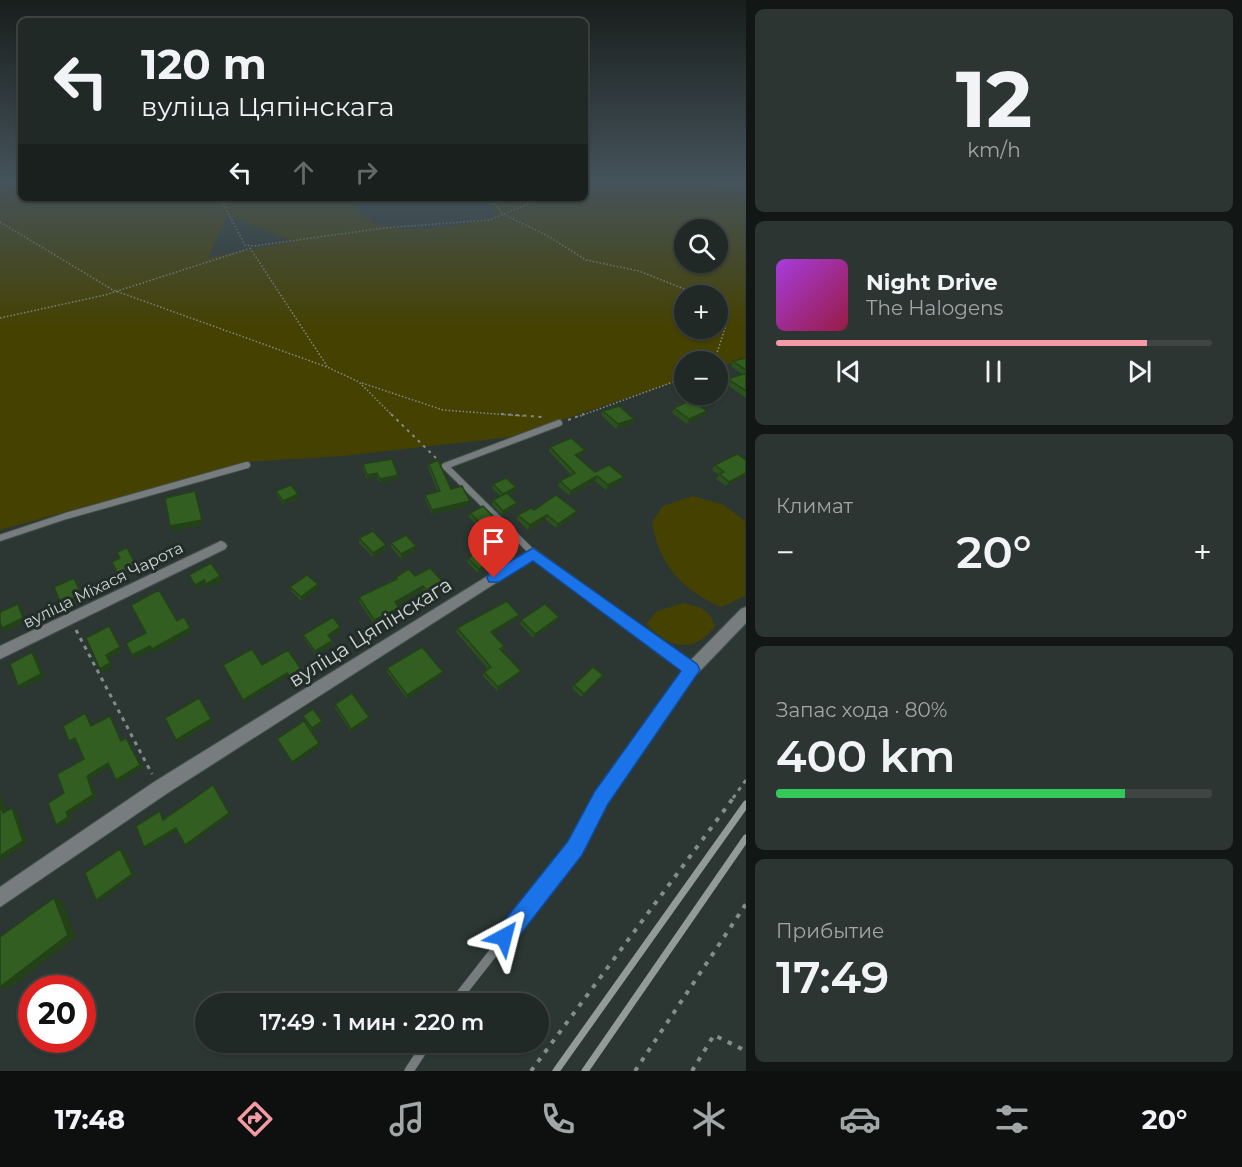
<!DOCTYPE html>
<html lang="ru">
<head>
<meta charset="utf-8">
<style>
  body { margin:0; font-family:Montserrat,sans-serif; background:#2d3532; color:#f1f3f6; height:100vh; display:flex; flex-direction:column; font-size:22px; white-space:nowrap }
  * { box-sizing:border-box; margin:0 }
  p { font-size:20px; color:#a2a6a7 }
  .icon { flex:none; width:33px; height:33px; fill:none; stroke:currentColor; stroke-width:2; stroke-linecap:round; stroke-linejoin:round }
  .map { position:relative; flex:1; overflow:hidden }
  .panel { display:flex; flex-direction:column; gap:9px; padding:9px; background:#121715; width:496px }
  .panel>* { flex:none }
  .guide { position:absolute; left:18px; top:18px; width:570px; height:183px; border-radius:9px; box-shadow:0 2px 4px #0004,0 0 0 2px #3e4543; background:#212926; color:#f1f3f6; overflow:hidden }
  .fabs { position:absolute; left:674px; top:219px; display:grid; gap:12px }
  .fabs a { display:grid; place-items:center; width:54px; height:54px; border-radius:50%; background:#212926; box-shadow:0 2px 4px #0004,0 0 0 2px #3e4543; font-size:30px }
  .speed { position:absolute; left:18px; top:975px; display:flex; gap:12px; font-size:30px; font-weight:700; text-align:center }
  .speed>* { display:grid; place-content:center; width:78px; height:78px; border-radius:50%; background:#212926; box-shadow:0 2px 4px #0004,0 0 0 2px #3e4543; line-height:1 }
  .speed .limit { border:9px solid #d22; background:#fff; color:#111 }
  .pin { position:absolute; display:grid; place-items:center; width:51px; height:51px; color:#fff; margin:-62px -26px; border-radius:50% 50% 50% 0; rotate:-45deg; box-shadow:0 0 6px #0007 }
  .pin .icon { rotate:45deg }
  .me { position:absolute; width:66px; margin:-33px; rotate:38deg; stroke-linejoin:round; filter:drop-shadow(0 0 4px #0008) }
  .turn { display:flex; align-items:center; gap:21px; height:126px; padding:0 24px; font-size:27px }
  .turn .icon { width:78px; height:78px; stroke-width:2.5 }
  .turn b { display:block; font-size:42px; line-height:51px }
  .lanes { display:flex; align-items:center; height:57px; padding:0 24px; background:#0003; justify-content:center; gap:30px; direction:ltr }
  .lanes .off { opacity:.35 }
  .big { font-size:45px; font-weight:600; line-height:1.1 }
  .panel .tile { flex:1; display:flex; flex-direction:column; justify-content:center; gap:9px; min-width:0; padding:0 21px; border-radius:9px; background:#2d3532 }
  .panel .dial { align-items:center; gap:0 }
  .dial b { font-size:78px; line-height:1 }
  .song { display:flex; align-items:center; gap:18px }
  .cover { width:72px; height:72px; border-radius:9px; background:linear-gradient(135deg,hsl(280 70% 55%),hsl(340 70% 35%)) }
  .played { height:6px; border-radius:3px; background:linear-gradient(90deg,#f49aa5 85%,#3e4543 85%) }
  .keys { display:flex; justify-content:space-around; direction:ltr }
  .heat { display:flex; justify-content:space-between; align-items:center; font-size:33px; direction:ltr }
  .charge { height:9px; border-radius:4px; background:linear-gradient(90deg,#34c759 80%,#3e4543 0) }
  .trip { position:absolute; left:195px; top:993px; width:354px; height:60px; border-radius:30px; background:#212926; box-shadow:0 2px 4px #0004,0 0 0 2px #3e4543; font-weight:600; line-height:60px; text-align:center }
  .tabs { display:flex; height:96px; justify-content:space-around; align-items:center; background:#0d100f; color:#a2a6a7 }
  .tabs .icon { width:42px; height:42px }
  .tabs .current { color:#f49aa5 }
  .tabs b { font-size:27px; color:#f1f3f6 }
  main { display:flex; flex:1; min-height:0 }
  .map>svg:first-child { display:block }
</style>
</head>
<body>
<main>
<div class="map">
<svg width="746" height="1071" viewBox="0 0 746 1071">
  <rect width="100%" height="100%" fill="#2c3733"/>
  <path fill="#454100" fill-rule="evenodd" d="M0,180H21V198H351C352,205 356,208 361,213C389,242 456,224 493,219L495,213L488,198H585V180H710L745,199V359L717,368V362H684V379L511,437L343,456L247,462L0,530ZM227,215L293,241L208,258ZM684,230H717V262H684ZM684,296H717V328H684Z
    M693,496L724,505L745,521V596L721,607C682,590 659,565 652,522L663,506Z
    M684,603C701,607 709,609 715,626C694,655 669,648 646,624L657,611Z"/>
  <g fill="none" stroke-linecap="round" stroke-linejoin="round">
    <defs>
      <path id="lane-far2" d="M0,538L66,516L247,465
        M533,553L445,466L559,423"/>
      <path id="lane-far1" d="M602,798L691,670"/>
      <path id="lane" d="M453,1004L575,848L603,797
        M409,1071L428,1042"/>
      <path id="street" d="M221,541L225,543L227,546L225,549L0,659V646Z
        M533,548L690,661L741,609L746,607V623L696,675L691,677L533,559L166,794L0,907V887L154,782Z"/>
    </defs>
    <use href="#lane-far2" stroke="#495450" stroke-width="8"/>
    <use href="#lane-far1" stroke="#495450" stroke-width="9"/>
    <use href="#lane" stroke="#495450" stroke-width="10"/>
    <use href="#street" stroke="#495450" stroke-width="2"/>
    <path stroke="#838c89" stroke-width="1.5" stroke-dasharray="1.5 2" stroke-linecap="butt" d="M738,180L746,182
      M220,198L245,245L254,246L384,228L489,220L543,198
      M490,198L503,214L546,235L586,260L639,271L702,296
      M0,222L113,290L327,367L359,382L393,416
      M250,248L327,366
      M0,318L105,295L251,248
      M714,362L728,319L717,303
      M362,383L443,410L523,416
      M580,416L684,378"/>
    <path stroke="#838c89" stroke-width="2" stroke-dasharray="3 4.5" stroke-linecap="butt" d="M391,414L438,460
      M501,414L543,417
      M568,420L584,414"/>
    <path stroke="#838c89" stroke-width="3" stroke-dasharray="4 5" stroke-linecap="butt" d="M76,630L152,774
      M733,798L746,780"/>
    <path stroke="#838c89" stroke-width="4" stroke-dasharray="4.5 7" stroke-linecap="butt" d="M531,1071L734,797
      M635,1071L746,904
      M692,1071L714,1035L746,1051"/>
    <use href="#lane-far2" stroke="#777d7e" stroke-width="6"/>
    <use href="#lane-far1" stroke="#777d7e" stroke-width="8"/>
    <use href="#lane" stroke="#777d7e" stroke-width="9"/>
    <use href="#street" fill="#777d7e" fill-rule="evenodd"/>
    <path stroke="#939b98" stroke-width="7" d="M556,1071L746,804
      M585,1071L746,838"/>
  </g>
  <path fill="#2b511d" d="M746,358V398L726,384L728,379L742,374L731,366L733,361Z
    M674,408L705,415L687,424L672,413Z
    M603,411L634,419L632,424L616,429L601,415Z
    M550,447L584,454L578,457L595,472L624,477L622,481L606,490L595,481L569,495L558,486L560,481L571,475L549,451Z
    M746,460V475L726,486L716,479L719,475L712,470L715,465Z
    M363,464L398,475V479L380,483L377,477L367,479L363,469Z
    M429,464L451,489L469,506L432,514L425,499V495L438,492L428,468Z
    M493,484L515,491L509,495L516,507L502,515L492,505L493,500L500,496L492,488Z
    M276,491L298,494L299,498L284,505L277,496Z
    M534,510L575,516L556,528L546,520L528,530L517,519L518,515Z
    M470,513L492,520L479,528L469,517Z
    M359,538L386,550L373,557L359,543Z
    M391,543L415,550L401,559L391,547Z
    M468,558L493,561L492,565L478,573L467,562Z
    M415,576L444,588L429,597L423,590L397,605L399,608V611L374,624L359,602V597L395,579L396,577Z
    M290,587L318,589L301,601L291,591Z
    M519,615L517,619L493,634L504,646L502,651L521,671L519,674L497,691L483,676L484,672L488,669L456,632L457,628Z
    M521,620L557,621L533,638L520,624Z
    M341,631L330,637L332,641L333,644L316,655L304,639L303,635Z
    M387,668L442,675L407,699L387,672Z
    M601,679L581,697L572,688L574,685Z
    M335,704L369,717V720L351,732L335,708Z
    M303,716L323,724L312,731L304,719Z"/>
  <path fill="#234218" d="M707,411L705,415L687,424L689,419Z
    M634,419L632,424L616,429L618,424Z
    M585,450L584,454L573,459L575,455Z
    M377,473V477L367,479V475Z
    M746,473V475L726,486L729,482Z
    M398,475V479L380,483V479Z
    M597,476L595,481L569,495L571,491Z
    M624,477L622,481L606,490L608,485Z
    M516,487L515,491L502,498L503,494Z
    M195,491L203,525L172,531L170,526Z
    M298,494L299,498L284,505L283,501Z
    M470,501L469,506L432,514V510Z
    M517,503L516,507L502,515L503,511Z
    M577,511L575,516L556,528L558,524Z
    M547,515L546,520L528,530L530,525Z
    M493,516L492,520L479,528L480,523Z
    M386,545V550L373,557V553Z
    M416,546L415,550L401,559V554Z
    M493,561L492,565L478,573L479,569Z
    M136,565L138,569L120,578L118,574Z
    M220,576L222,581L208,588L206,584Z
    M74,578L84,598L64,608L61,604Z
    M204,580L205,584L197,589L195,585Z
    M318,584V589L301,601V597Z
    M445,584L444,588L429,597V593Z
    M423,586V590L395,606V602Z
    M18,604L21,608L26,622L6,632L2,628Z
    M399,608V611L374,624V620Z
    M519,615L517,619L490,636L491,632Z
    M559,617L557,621L533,638L535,634Z
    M109,626L122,651L109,658L113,667L103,673L100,669L106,655Z
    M340,627L341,631L328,638V635Z
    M190,628L192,632L154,653L152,650L134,659L132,655L150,646Z
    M332,641L333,644L316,655L315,651Z
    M32,652L36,656L45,677L22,689L18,686Z
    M301,669L302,673L290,680L289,676Z
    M521,671L519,674L497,691L498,687Z
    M443,672L442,675L407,699V695Z
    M287,673L288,676L244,703L243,700Z
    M603,675L601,679L581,697Z
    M85,713L88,716L94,730L91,726Z
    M110,716L113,719L123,744L121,741Z
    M369,717V720L351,732V729Z
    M211,719L213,722L178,743L176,740Z
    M322,721L323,724L312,731V728Z
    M75,738L79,741L73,744L69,741Z
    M126,738L128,741L143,767L119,783L116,780Z
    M319,743L320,746L292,765V762Z
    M108,763L111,766L90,779L97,798L69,814L72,820L60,827L56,825L87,776Z
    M213,785L231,815L187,847L185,845Z
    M0,796H1L8,816L3,813L0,805Z
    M12,808L16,811L27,843L0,861V856Z
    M176,828L178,830L147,849L144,847Z
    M120,849L124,851L135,876L99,901L96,900Z
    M54,898L62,901L76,937L10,988L0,987Z"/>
  <path fill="#325e22" stroke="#234218" stroke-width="1.5" d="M746,358V370L733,361Z
    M746,373V391L728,379Z
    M691,400L707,411L689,419L674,408Z
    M619,406L634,419L618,424L603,411Z
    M571,438L585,450L575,455L595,472L609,465L624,477L608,485L597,476L571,491L560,481L575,473L550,447Z
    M737,454L746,460V473L729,482L719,474L724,472L715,465Z
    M392,459L398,475L380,479L377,473L367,475L363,464Z
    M438,460L451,489L462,486L470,501L432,510L425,495L440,491L429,464Z
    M506,478L516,487L503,494L493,484Z
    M291,485L298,494L283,501L276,491Z
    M195,491L202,520L170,526L165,498Z
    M507,493L517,503L503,511L493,500Z
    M556,495L577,511L558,524L547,515L530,525L518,515L531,508L534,510Z
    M483,506L493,516L480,523L470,513Z
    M373,531L386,545L373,553L359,538Z
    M406,535L416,546L401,554L391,543Z
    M127,548L136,565L118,574L112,562L120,558L117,552Z
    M482,550L493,561L479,569L468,558Z
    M211,563L220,576L206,584L204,580L195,585L189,575Z
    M430,568L445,584L429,593L423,586L395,602L399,608L374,620L359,597L397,579L396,577L409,569L415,576Z
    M307,575L318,584L301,597L290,587Z
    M74,578L81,594L61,604L54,587Z
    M159,590L177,621L184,617L190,628L152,649L150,646L132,655L126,643L146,633L131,605Z
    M507,601L519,615L491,632L504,646L500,649L521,671L498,687L484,672L491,667L457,628Z
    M18,604L23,618L2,628L0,622V612Z
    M545,604L559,617L535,634L521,620Z
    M333,617L340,627L328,635L332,641L315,651L303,635Z
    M109,626L120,647L106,655L110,663L100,669L86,638Z
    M422,647L443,672L407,695L387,668Z
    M252,649L262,665L288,650L301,669L289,676L287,673L243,700L223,665Z
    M32,652L41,674L18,686L10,664Z
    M593,667L603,675L584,694L574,685Z
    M352,693L369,717L351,729L335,704Z
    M199,698L211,719L176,740L165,718Z
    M313,709L322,721L312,728L303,716Z
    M85,713L91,726L110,716L121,741L126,738L140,765L116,780L108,763L87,776L93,795L66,812L68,817L56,825L48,803L64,793L57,774L84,759L75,738L69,741L63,726Z
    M304,721L319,743L292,762L277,739Z
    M213,785L229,813L185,845L176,828L144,847L136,826L160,811L163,820Z
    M0,805L3,813L12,808L23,841L0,856Z
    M120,849L132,874L96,900L85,873Z
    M54,898L68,935L0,987V937Z"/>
  <linearGradient id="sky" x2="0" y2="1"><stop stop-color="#181e1c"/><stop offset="0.55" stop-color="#45535b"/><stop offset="1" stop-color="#45535b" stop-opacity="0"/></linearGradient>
  <rect width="746" height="330" fill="url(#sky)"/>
  <path fill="#1a73e8" stroke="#114b97" stroke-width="1.5" d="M533,548L697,664L700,670L608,804L582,855L512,945L504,948L497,945L494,937L497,930L568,841L595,791L681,671L533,561L499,582H489L487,578L489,574Z"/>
  <g text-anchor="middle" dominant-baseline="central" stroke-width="6" stroke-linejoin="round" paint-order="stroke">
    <g font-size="16" fill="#cfd6d3" stroke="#222d29">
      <text transform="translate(103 585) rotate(-26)">вуліца Міхася Чарота</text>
    </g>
    <g font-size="20" fill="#cfd6d3" stroke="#222d29">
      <text transform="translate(370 632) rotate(-32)">вуліца Цяпінскага</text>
    </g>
  </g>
</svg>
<div class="fabs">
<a><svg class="icon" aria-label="search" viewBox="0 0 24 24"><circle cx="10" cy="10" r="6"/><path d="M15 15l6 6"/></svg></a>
<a>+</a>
<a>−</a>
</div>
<div class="speed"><div class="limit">20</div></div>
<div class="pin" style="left:494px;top:578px;background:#d93025"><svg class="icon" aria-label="arrive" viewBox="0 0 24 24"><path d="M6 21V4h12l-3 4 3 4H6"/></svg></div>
<svg class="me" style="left:504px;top:937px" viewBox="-20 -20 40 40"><path d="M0-17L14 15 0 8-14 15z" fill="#1a73e8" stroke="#fff" stroke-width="4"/></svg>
<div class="trip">17:49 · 1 мин · 220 m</div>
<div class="guide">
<div class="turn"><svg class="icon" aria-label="left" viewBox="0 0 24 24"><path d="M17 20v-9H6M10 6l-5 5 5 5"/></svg><div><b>120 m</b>вуліца Цяпінскага</div></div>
<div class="lanes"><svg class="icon" aria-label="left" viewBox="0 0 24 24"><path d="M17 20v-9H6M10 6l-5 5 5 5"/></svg><svg class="icon off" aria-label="ahead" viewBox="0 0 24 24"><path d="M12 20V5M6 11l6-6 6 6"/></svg><svg class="icon off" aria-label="right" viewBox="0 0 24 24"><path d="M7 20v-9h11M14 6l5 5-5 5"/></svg></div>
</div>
</div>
<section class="panel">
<div class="tile dial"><b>12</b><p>km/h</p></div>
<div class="tile">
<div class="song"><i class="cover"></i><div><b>Night Drive</b><p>The Halogens</p></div></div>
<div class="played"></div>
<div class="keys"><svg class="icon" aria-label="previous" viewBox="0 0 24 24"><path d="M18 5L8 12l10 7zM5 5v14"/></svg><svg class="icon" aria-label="pause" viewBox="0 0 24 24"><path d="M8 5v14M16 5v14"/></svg><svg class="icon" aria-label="next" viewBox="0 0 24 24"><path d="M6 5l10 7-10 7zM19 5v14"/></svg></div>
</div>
<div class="tile"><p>Климат</p>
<div class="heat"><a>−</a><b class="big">20°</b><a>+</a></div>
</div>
<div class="tile"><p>Запас хода · 80%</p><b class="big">400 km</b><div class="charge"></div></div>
<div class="tile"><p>Прибытие</p><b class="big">17:49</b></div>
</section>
</main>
<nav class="tabs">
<b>17:48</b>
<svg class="icon current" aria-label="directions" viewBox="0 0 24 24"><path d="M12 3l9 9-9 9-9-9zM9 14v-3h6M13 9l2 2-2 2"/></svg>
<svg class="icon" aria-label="music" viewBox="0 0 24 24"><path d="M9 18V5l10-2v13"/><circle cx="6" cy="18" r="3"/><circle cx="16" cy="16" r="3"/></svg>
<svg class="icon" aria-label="phone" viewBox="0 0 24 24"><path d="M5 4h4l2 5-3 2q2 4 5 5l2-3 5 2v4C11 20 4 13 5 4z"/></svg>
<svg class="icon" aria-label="climate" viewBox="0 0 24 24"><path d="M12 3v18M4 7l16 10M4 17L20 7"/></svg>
<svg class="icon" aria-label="car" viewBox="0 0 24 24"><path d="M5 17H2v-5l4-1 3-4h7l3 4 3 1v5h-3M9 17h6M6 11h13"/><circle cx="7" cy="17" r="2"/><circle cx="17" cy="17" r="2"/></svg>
<svg class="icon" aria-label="filters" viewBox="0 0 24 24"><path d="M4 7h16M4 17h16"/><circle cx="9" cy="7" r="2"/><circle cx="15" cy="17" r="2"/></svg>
<b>20°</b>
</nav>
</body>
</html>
